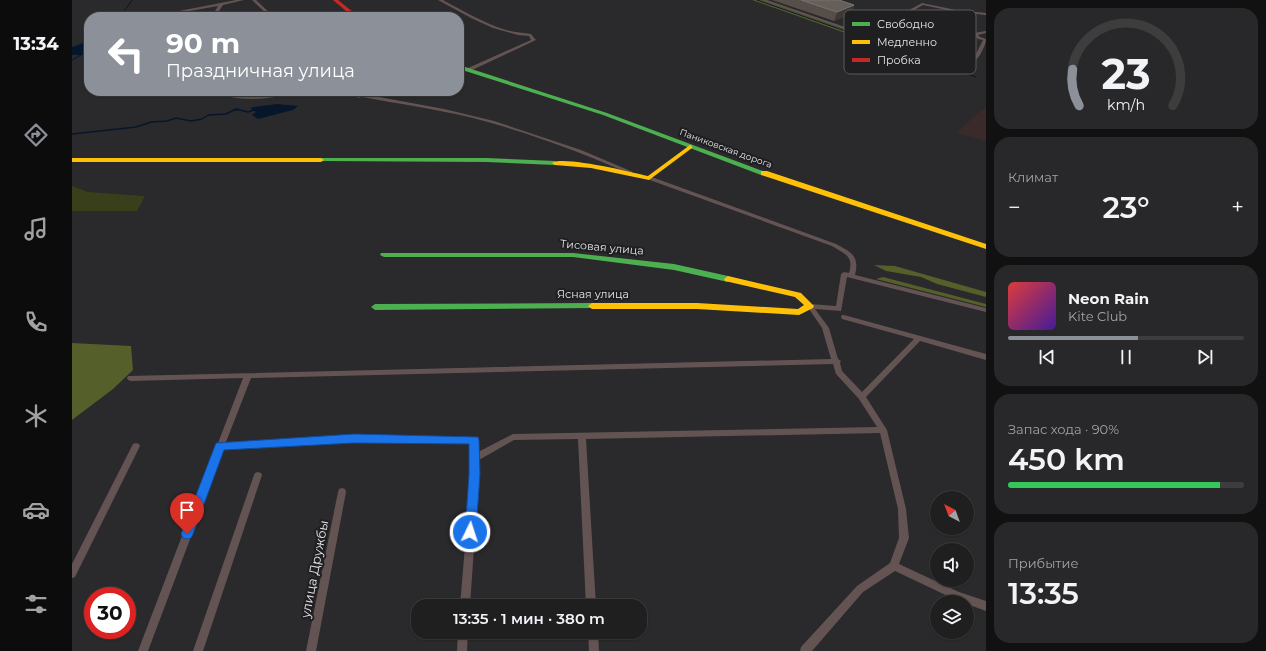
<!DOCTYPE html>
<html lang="ru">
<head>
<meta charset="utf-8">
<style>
  body { margin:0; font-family:Montserrat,sans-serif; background:#282729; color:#f1f3f6; height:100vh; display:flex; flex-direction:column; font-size:15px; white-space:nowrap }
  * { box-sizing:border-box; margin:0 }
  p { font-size:13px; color:#a2a2a5 }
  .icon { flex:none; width:22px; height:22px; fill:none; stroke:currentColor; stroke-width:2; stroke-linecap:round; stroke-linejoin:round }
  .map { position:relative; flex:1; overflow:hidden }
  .panel { display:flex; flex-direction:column; gap:8px; padding:8px; background:#121112; width:280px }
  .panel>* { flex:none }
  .guide { position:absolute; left:12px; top:12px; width:380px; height:84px; border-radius:16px; box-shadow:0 1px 3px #0004,0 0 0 1px #3d3d3e; background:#8c9099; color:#fff; overflow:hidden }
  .needle { width:26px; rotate:319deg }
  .buttons { position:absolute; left:858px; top:491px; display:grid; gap:8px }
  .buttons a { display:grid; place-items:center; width:44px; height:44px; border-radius:50%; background:#201f20; box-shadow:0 1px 3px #0004,0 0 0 1px #3d3d3e; font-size:20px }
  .speed { position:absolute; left:12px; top:587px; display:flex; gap:8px; font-size:20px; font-weight:700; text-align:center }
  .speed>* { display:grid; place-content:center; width:52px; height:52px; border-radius:50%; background:#201f20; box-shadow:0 1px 3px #0004,0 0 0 1px #3d3d3e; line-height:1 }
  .speed .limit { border:6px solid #d22; background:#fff; color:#111 }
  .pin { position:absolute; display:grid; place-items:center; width:34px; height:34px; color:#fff; margin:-41px -17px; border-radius:50% 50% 50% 0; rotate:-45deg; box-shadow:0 0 4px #0007 }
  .pin .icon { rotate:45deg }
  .me { position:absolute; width:44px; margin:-22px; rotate:4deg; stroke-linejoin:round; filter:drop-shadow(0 0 3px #0008) }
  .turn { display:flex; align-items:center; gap:14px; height:84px; padding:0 16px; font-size:18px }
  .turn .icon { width:52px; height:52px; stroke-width:2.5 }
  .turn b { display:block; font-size:28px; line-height:34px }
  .big { font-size:30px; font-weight:600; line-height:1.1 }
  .panel .card { flex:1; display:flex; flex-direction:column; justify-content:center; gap:6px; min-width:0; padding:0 14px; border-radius:16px; background:#282729 }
  .panel .dial { align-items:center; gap:0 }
  .dial svg { height:104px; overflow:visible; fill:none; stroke:#3d3d3e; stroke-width:7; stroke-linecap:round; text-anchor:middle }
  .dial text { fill:#f1f3f6; stroke:none }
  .song { display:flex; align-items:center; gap:12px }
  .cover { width:48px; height:48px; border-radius:6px; background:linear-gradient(135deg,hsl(0 70% 55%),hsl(260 70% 35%)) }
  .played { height:4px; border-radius:2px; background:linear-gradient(90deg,#8c9099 55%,#3d3d3e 55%) }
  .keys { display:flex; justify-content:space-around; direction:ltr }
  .heat { display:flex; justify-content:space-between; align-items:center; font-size:22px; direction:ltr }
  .charge { height:6px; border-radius:3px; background:linear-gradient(90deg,#34c759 90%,#3d3d3e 0) }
  .trip { position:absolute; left:339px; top:599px; width:236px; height:40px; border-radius:16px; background:#201f20; box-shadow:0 1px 3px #0004,0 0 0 1px #3d3d3e; font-weight:600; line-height:40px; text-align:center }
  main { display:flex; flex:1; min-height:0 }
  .dock { display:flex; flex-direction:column; width:72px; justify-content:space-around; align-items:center; background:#0d0c0d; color:#a2a2a5 }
  .dock .icon { width:28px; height:28px }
  .dock .current { color:#8c9099 }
  .dock b { font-size:18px; color:#f1f3f6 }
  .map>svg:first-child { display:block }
</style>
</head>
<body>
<main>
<nav class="dock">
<b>13:34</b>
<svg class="icon current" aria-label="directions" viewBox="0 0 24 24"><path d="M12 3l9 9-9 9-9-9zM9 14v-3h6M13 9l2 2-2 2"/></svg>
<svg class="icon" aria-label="music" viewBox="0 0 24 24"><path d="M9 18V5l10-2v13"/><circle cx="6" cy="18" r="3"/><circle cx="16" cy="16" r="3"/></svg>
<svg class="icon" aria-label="phone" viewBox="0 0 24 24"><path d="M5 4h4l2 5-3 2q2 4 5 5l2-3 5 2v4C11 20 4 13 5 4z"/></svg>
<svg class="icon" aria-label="climate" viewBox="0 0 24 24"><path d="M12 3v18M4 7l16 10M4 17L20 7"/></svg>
<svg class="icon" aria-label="car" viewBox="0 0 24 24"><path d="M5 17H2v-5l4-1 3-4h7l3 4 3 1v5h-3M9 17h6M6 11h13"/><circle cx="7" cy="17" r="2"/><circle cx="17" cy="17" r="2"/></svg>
<svg class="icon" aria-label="filters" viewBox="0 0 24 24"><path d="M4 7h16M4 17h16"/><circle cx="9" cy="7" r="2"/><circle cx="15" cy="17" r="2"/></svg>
</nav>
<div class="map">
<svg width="914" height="651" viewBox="0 0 914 651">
  <rect width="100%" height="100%" fill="#2a292b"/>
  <path fill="#3b2a2a" d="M914,106V141L884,133Z"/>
  <path fill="#383f1a" d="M0,186L16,192L73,196L65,211H0Z"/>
  <path fill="#545f29" d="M680,0H689L798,39L782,36Z
    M802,265L823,266L914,292V297L865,284L849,277L814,271Z
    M811,277L914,304V307L804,279Z
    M0,343L59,346L61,370L41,389L0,420Z"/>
  <path fill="#06172c" d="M17,41V55H0V47Z
    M205,104L226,106L221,110L186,119L180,115L184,112L178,108L182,107Z"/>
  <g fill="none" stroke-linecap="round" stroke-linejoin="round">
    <path stroke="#06172c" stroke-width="1" d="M685,0L904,77
      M53,10L60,0
      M0,60L9,55
      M163,110H166"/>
    <path stroke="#06172c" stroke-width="1.5" d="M0,134L64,127L79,122L95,121L104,118L119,121L130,119L136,115L154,114L164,109L176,112L182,110"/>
    <path fill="#635453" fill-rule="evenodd" d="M164,0H172L151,5L147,11L153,17H149L143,11L146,6L84,17H76Z
      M180,0H184L202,17H198Z
      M366,0H371C391,11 412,23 434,30C443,32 451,33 459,34L464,40L398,71H394V69L459,40L457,36L446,35L421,28L399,18Z
      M689,0H695L793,34L850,3L884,10L914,13V15L884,12L851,5L797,36L868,61L894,63L903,56L911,40L906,39L901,34L902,33L914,31V33L906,35L908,37L914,39C914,43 912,47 910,51C901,71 885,65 867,63Z
      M141,91C154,91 167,97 181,96C195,96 209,91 222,91C205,101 158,102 141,91Z
      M278,91H283L287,95L301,91H308L296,95L372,109L422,121L509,150L561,172L560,173H556C506,151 454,132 401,118C364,109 327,104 290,97L286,98Z
      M577,176L764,244C779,252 788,256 783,275L914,308V312L775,277L769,311L743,309L757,328L766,359L769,361L768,363L770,371L790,392L842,339L770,319L769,317L770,315H772L914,354V360L848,341L794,397L815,430L834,509L837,538L827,564L887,592L914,601V611L895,604V602H889L882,599L823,571L791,592L740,651H728L729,647L785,586L818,563L827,538L826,509L808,433L514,439L524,606H514L506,439L442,440L407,460V474L398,606H388L399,474L398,443L282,442L152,449L76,651H66L144,447V446L146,443L171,378L59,381L56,380L55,378L56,376L759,359L750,328L735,306L738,304L764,306L769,274L772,272L777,273C782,256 773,254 760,246L575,179V177ZM761,364L764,374L787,399L805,427L441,434L406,452V440L405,438L402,437L282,436L154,442L179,378Z
      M64,443L67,444L68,446L3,577L0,578V564L61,444Z
      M186,472L189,473L190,475L131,651H121L182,475L183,473Z
      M270,488L273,489L274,492L244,651H234L266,492L267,489Z
      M386,632H396L395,651H385Z
      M516,632H526L527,651H517Z"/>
    <path fill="#4caf50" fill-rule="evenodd" d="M387,65L535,113L696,173L692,175H689L531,115L387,69Z
      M249,158H414L483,161L486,163L483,165L414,162L247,161L246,160Z
      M309,253H501L602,264L656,276L660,279L656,282L602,270L501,257H312L308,255Z
      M520,303L524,306L523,308L303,310L299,307L303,304Z"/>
    <path fill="#ffc107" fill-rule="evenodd" d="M618,145L620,146V148L577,180L519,168L483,165L480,163C489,155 560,172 576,176Z
      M0,158H249L252,160L249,162H0Z
      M689,171H695L914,244V249L689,175Z
      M656,276L729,293L742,306L741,308L727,315L625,309H520L516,306L520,303H625L726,309L732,305L723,297L653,281L652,279Z"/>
    <path fill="#c62828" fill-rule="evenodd" d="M261,0H266L287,17H281Z"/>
  </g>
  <path fill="#564e48" d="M700,0H767L782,5L779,14L762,21Z"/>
  <path fill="#3e3935" d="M782,5L779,14L762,21L765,12Z"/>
  <path fill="#655e59" stroke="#79736f" d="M729,0H767L782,5L765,12Z"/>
  <path fill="#1a73e8" stroke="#114b97" d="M282,434L406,437L407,440L408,474L404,532L403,536L398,538L394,536L393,532L397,474V444L282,443L152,450L121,534L119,538L115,539L111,538L109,534L144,443Z"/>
  <g text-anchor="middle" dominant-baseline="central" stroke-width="4" stroke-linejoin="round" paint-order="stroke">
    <g font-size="9" fill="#e5e4e7" stroke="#1f1f22">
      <text transform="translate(654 148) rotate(20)">Паниковская дорога</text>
    </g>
    <g font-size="11" fill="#e5e4e7" stroke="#1f1f22">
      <text transform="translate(530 247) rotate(5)">Тисовая улица</text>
      <text x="521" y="294">Ясная улица</text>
    </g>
    <g font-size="13" fill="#e5e4e7" stroke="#1f1f22">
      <text transform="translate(242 569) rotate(-79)">улица Дружбы</text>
    </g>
  </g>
  <rect x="772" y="10" width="132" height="64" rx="6" fill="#1f1f22" stroke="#5a5a5d" stroke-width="1"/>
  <rect x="780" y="22" width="18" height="4" fill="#4caf50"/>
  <rect x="780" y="40" width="18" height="4" fill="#ffc107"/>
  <rect x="780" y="58" width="18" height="4" fill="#c62828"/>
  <g font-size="11" fill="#e5e4e7">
    <text x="805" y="28">Свободно</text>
    <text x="805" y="46">Медленно</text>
    <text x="805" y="64">Пробка</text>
  </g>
</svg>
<div class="buttons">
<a><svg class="needle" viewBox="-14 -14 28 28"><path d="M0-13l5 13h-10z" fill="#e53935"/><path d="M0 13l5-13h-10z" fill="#a2a2a5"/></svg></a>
<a><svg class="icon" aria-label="sound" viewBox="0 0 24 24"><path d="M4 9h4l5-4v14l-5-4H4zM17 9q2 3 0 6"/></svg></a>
<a><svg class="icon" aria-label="layers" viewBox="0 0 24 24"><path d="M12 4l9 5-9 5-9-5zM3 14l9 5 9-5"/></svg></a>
</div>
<div class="speed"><div class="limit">30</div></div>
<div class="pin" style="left:115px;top:534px;background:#d93025"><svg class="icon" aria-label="arrive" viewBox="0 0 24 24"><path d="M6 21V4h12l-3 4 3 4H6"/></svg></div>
<svg class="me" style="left:398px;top:532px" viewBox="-20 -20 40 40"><circle r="17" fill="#1a73e8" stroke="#fff" stroke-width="3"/><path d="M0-11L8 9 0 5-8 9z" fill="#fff"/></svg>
<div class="trip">13:35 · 1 мин · 380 m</div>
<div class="guide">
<div class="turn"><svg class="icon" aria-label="left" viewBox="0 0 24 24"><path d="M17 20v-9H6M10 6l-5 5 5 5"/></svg><div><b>90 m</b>Праздничная улица</div></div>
</div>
</div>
<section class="panel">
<div class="card dial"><svg viewBox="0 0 100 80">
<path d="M14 69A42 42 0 1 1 86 69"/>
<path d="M14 69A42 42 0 0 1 9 41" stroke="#8c9099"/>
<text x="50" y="56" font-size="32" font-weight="700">23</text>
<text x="50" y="72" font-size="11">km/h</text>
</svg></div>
<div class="card"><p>Климат</p>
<div class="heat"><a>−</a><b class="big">23°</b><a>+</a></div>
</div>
<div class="card">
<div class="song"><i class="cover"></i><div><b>Neon Rain</b><p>Kite Club</p></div></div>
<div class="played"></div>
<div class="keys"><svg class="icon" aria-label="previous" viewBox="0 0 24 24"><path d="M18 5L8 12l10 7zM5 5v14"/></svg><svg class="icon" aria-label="pause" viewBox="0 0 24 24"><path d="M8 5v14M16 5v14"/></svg><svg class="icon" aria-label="next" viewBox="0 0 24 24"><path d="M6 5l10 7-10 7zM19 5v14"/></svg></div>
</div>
<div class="card"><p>Запас хода · 90%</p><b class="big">450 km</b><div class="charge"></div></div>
<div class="card"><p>Прибытие</p><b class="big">13:35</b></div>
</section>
</main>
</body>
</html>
